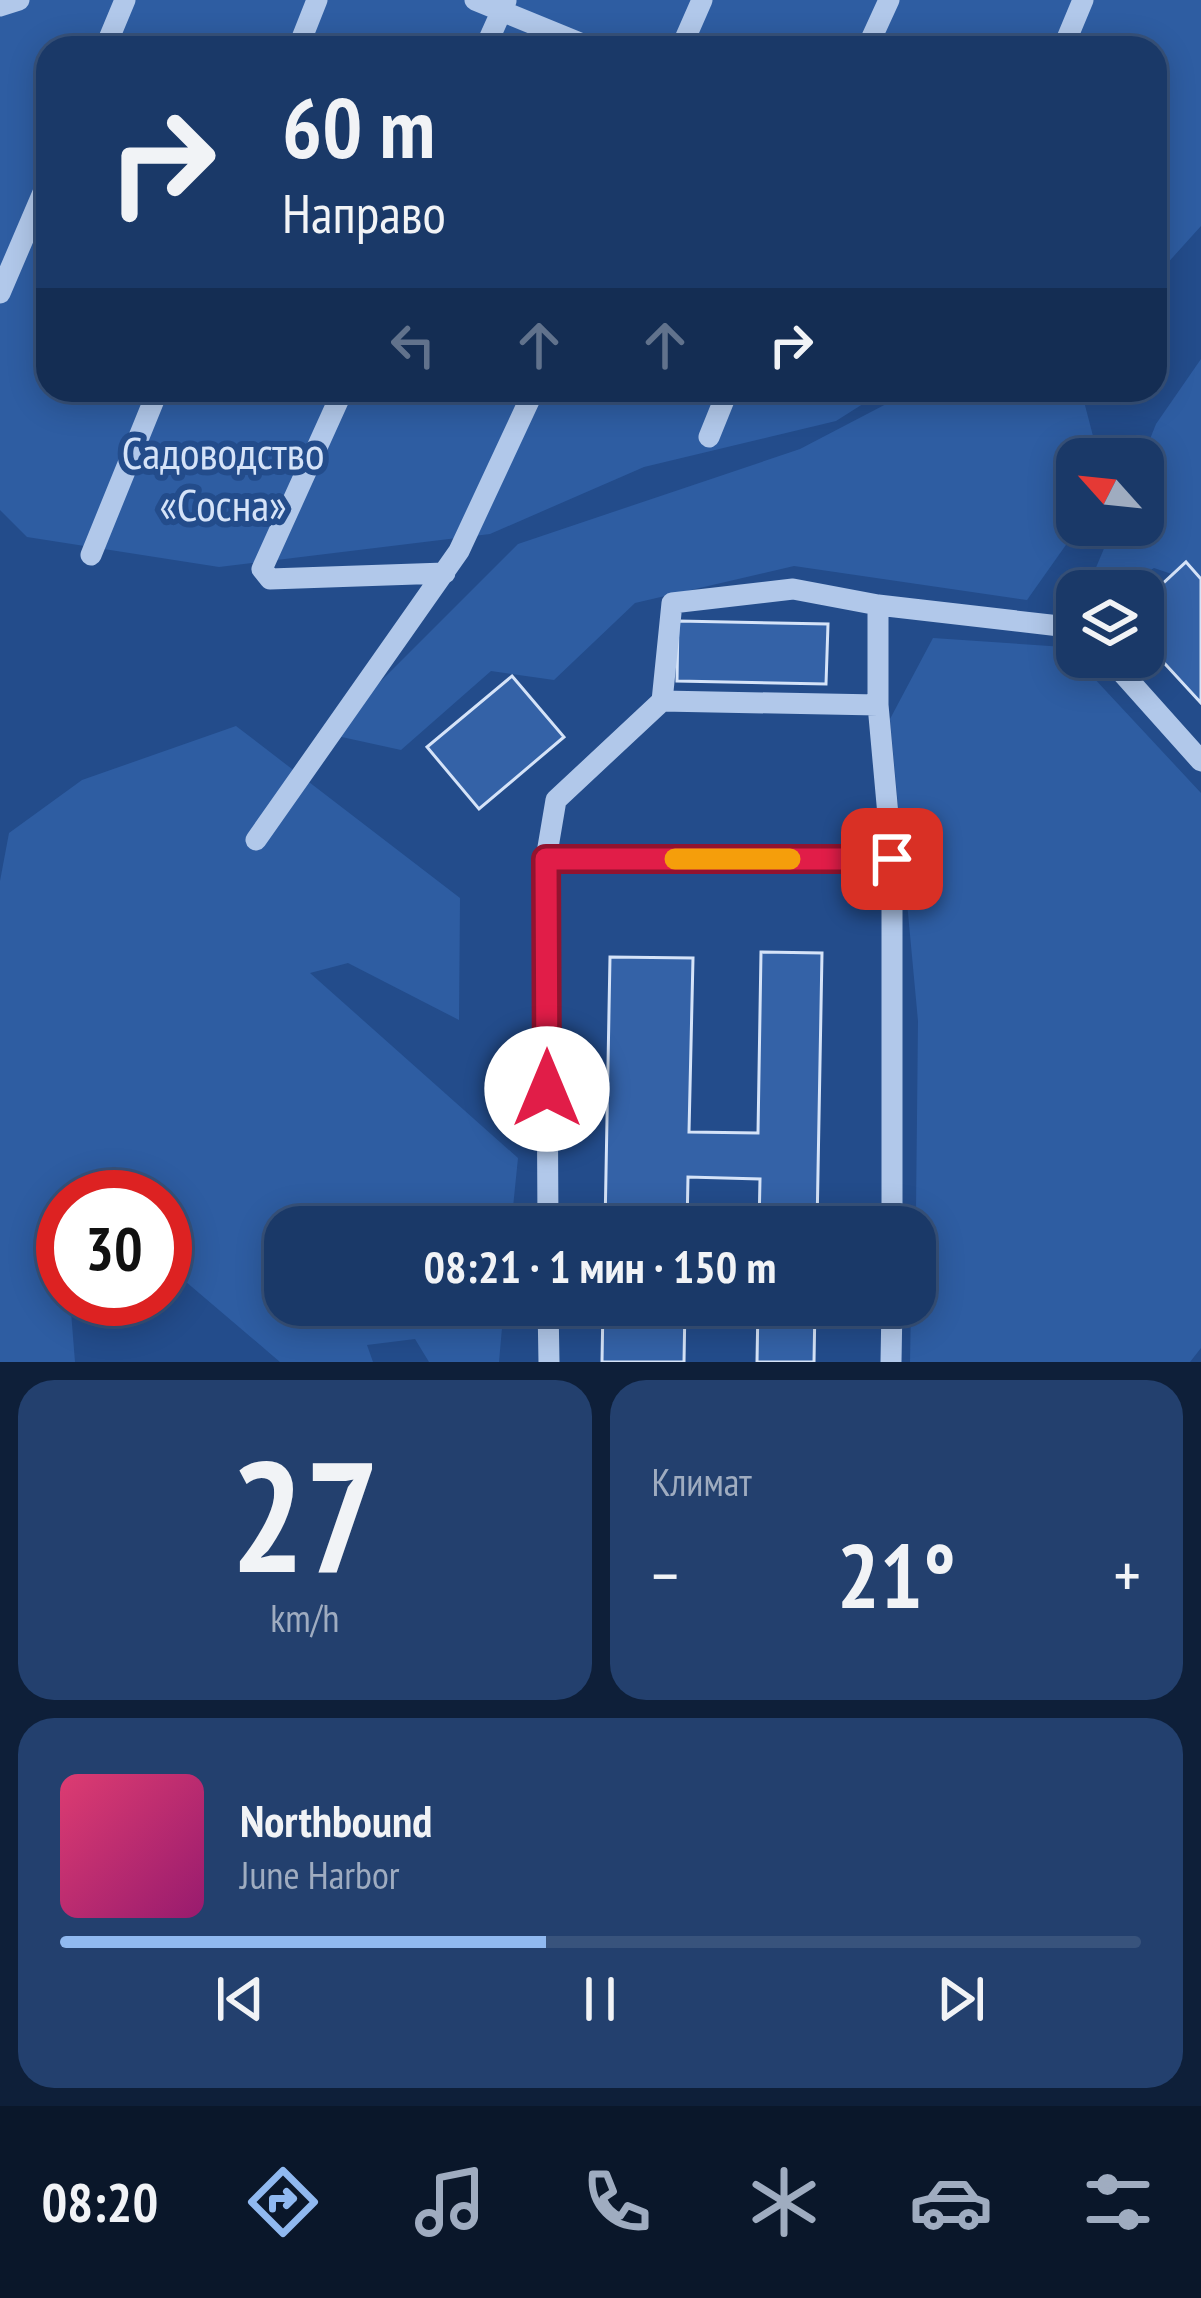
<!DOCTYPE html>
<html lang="ru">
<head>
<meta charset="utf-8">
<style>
  body { margin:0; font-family:"PT Sans Narrow",sans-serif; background:#23406e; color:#f1f3f6; height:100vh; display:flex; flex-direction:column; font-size:45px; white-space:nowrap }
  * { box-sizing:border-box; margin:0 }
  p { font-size:39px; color:#9facc0 }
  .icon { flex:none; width:66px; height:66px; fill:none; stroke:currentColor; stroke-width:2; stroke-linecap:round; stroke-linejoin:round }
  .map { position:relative; height:1362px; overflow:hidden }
  .details { display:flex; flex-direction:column; gap:18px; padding:18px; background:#0e1f39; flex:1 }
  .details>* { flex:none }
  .hud { position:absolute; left:36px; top:36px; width:1131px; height:366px; border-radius:36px; box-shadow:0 6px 30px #0003,0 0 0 3px #38537c; background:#1a3968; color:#f1f3f6; overflow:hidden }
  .needle { width:78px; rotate:297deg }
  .controls { position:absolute; left:1056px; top:438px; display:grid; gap:24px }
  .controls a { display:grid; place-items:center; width:108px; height:108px; border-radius:24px; background:#1a3968; box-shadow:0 6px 30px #0003,0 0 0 3px #38537c; font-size:60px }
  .speed { position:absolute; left:36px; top:1170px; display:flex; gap:24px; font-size:60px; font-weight:700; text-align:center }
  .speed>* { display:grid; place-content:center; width:156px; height:156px; border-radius:50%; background:#1a3968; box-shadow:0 6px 30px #0003,0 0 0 3px #38537c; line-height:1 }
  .speed .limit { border:18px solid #d22; background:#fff; color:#111 }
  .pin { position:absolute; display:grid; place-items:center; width:102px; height:102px; color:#fff; margin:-51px; border-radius:24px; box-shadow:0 6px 18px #0006 }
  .me { position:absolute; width:132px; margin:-66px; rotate:0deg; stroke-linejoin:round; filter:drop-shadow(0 0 9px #0008) }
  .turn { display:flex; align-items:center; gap:42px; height:252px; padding:0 48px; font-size:54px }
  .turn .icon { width:156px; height:156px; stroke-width:2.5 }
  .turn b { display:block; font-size:84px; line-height:102px }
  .lanes { display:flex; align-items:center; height:114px; padding:0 48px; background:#0003; justify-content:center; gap:60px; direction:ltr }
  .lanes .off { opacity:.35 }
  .big { font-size:90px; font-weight:800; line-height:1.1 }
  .details .widget { flex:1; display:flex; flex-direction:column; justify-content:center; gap:18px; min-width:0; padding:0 42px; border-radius:36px; background:#23406e }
  .details .dial { align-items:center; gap:0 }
  .dial b { font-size:156px; line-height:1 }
  .song { display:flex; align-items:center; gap:36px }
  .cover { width:144px; height:144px; border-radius:18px; background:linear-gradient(135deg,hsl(340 70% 55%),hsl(320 70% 35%)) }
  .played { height:12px; border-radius:6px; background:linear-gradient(90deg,#90b9f0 45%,#38537c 45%) }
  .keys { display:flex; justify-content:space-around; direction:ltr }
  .heat { display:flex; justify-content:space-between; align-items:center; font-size:66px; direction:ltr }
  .details .tiles { flex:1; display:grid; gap:18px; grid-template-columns:1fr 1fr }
  .widget:last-child { grid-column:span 2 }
  .trip { position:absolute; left:264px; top:1206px; width:672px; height:120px; border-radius:36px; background:#1a3968; box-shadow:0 6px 30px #0003,0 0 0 3px #38537c; font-weight:800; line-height:120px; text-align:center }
  .dock { display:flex; height:192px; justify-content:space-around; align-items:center; background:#0a172a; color:#9facc0 }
  .dock .icon { width:84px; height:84px }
  .dock .selected { color:#90b9f0 }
  .dock b { font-size:54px; color:#f1f3f6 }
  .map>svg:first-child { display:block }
</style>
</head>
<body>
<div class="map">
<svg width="1201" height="1362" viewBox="0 0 1201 1362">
  <rect width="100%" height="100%" fill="#234c8b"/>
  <path fill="#2e5da2" d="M0,0H1201V226L1155,277V48H48V390H885L836,421L644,467L490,534L219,567L27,537L0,510Z
    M1201,359V584L1154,568L1117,591H1086L1114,525H1143L1142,459L1156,424Z
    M913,390H1081L1099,459H1077L1080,525L1027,600L794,566L635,603L554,680L491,671L401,750L328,734L518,544L800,449Z
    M933,638L1065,647L1201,793V1348L1190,1362H910L911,1305H915L918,1021L890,719Z
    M236,726L460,898L459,1020L348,963L310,973L518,1158L511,1227H285V1305H504L499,1362H429L415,1339L367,1345L373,1362H280L165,1264V1197H63V1299H70L75,1362H0V881L9,833L82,780Z"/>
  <path fill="#3462a7" stroke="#d5e3f8" stroke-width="3" d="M1186,562L1201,579V703L1143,640V602Z
    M678,621L828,624L826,684L677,681Z
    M512,676L564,737L479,809L427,747Z
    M761,952L822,953L817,1227H759L760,1179L688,1177L687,1227H605L610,957L693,958L689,1132L758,1133Z
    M603,1305H685L684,1362H602Z
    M758,1305H815L814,1362H757Z"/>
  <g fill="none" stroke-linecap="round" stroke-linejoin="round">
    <path stroke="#b1c8ea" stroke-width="21" d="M475,0L592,48
      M0,6L19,0
      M105,48L125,0
      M298,48L317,0
      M485,48L506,1
      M681,48L702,0
      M867,48L889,0
      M1063,48L1083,0
      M0,293L48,181
      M343,390L262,569L270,579L445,573
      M709,437L728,390
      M91,555L158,390
      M878,605V705L892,859V1227
      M1108,657L1201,761
      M662,701L672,603L793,589L878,605L1077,628
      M256,840L459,551L534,390
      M546,859H892
      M548,1227L546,859L556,800L662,701L878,705
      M548,1305L549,1362
      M891,1362L892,1305"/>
  </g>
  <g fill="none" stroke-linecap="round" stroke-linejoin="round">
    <defs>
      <path id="route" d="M547,1089L546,859H892"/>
    </defs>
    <use href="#route" stroke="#92132f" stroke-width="30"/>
    <use href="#route" stroke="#e11d48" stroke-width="21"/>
    <path stroke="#f59e0b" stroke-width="21" d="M675,859H790"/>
  </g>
  <g text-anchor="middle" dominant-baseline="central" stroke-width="12" stroke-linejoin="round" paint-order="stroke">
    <g font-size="45" fill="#d5e3f8" stroke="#234c8b">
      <text x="223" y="452">Садоводство<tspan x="223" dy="52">«Сосна»</tspan></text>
    </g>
  </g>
</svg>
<div class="controls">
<a><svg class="needle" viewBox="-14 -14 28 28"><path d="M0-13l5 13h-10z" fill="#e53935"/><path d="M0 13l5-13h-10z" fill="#9facc0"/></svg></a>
<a><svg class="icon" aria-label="layers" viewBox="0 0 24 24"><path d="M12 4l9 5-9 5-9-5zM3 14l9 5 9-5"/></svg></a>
</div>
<div class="speed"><div class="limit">30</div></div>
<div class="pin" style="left:892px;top:859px;background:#d93025"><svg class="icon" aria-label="arrive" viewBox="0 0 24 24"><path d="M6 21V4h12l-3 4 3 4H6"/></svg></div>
<svg class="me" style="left:547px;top:1089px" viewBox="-20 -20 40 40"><circle r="19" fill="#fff"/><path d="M0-13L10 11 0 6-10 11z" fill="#e11d48"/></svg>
<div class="trip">08:21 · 1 мин · 150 m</div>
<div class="hud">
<div class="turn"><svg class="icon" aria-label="right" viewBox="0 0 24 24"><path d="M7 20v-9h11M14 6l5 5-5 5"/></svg><div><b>60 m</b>Направо</div></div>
<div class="lanes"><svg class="icon off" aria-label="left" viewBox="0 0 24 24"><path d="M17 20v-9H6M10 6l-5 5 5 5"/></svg><svg class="icon off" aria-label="ahead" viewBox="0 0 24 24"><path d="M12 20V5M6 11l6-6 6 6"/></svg><svg class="icon off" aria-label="ahead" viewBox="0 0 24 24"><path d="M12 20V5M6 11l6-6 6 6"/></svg><svg class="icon" aria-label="right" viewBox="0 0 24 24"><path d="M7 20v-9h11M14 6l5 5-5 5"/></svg></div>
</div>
</div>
<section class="details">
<div class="tiles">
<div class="widget dial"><b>27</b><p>km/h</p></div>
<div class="widget"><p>Климат</p>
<div class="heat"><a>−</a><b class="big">21°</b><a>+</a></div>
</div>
<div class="widget">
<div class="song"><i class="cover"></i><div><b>Northbound</b><p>June Harbor</p></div></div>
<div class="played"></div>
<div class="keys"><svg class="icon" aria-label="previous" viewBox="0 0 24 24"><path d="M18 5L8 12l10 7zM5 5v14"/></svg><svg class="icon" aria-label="pause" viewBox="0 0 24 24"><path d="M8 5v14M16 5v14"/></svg><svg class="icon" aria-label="next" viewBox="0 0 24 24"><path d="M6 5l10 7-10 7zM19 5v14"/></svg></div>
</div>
</div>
</section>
<nav class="dock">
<b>08:20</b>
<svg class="icon selected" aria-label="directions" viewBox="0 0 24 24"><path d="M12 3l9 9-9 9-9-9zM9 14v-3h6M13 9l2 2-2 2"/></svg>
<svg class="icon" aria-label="music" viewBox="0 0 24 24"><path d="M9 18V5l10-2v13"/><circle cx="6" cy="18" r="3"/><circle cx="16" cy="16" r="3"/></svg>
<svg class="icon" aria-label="phone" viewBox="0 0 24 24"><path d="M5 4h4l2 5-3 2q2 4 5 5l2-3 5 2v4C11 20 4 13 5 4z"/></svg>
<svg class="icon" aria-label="climate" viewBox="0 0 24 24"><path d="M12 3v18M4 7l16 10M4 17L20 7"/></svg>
<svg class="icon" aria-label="car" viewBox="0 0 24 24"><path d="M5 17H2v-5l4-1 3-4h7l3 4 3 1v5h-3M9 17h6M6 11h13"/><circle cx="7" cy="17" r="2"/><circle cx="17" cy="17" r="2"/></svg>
<svg class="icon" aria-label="filters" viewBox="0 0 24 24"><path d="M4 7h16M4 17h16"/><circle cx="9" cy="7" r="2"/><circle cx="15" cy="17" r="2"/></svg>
</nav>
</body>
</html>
